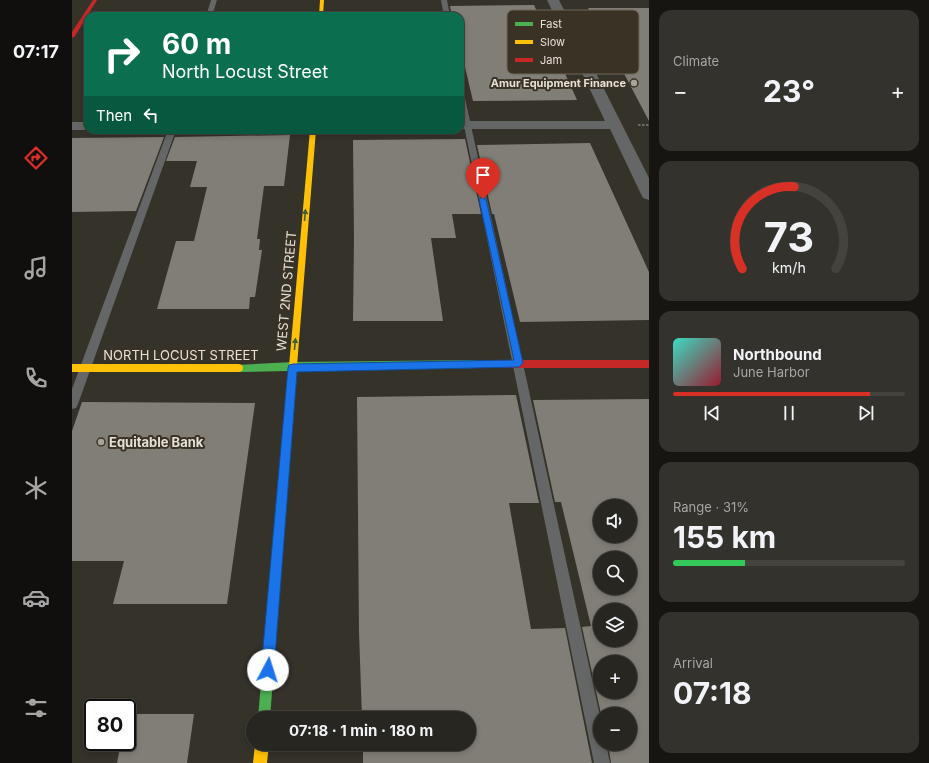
<!DOCTYPE html>
<html lang="en">
<head>
<meta charset="utf-8">
<style>
  body { margin:0; font-family:Inter,sans-serif; background:#34322d; color:#f1f3f6; height:100vh; display:flex; flex-direction:column; font-size:15px; white-space:nowrap }
  * { box-sizing:border-box; margin:0 }
  p { font-size:13px; color:#a5a5a5 }
  .icon { flex:none; width:22px; height:22px; fill:none; stroke:currentColor; stroke-width:2; stroke-linecap:round; stroke-linejoin:round }
  .map { position:relative; flex:1; overflow:hidden }
  .panel { display:flex; flex-direction:column; gap:10px; padding:10px; background:#161512; width:280px }
  .panel>* { flex:none }
  .hud { position:absolute; left:12px; top:12px; width:380px; height:122px; border-radius:12px; box-shadow:0 2px 6px #0003,0 0 0 1px #44433e; background:#0b6e4f; color:#fff; overflow:hidden }
  .fabs { position:absolute; left:521px; top:499px; display:grid; gap:8px }
  .fabs a { display:grid; place-items:center; width:44px; height:44px; border-radius:50%; background:#282620; box-shadow:0 2px 6px #0003,0 0 0 1px #44433e; font-size:20px }
  .speed { position:absolute; left:12px; top:699px; display:flex; gap:8px; font-size:20px; font-weight:700; text-align:center }
  .speed>* { display:grid; place-content:center; width:52px; height:52px; border-radius:50%; background:#282620; box-shadow:0 2px 6px #0003,0 0 0 1px #44433e; line-height:1 }
  .speed .limit { border:2px solid #111; border-radius:6px; background:#fff; color:#111 }
  .pin { position:absolute; display:grid; place-items:center; width:34px; height:34px; color:#fff; margin:-41px -17px; border-radius:50% 50% 50% 0; rotate:-45deg; box-shadow:0 0 4px #0007 }
  .pin .icon { rotate:45deg }
  .me { position:absolute; width:44px; margin:-22px; rotate:5deg; stroke-linejoin:round; filter:drop-shadow(0 0 3px #0008) }
  .turn { display:flex; align-items:center; gap:14px; height:84px; padding:0 12px; font-size:18px }
  .turn .icon { width:52px; height:52px; stroke-width:2.5 }
  .turn b { display:block; font-size:28px; line-height:34px }
  .then { display:flex; align-items:center; height:38px; padding:0 12px; background:#0003; gap:8px; font-size:15px }
  .big { font-size:30px; font-weight:700; line-height:1.1 }
  .panel .widget { flex:1; display:flex; flex-direction:column; justify-content:center; gap:6px; min-width:0; padding:0 14px; border-radius:12px; background:#34322d }
  .panel .dial { align-items:center; gap:0 }
  .dial svg { height:104px; overflow:visible; fill:none; stroke:#44433e; stroke-width:7; stroke-linecap:round; text-anchor:middle }
  .dial text { fill:#f1f3f6; stroke:none }
  .song { display:flex; align-items:center; gap:12px }
  .cover { width:48px; height:48px; border-radius:6px; background:linear-gradient(135deg,hsl(170 70% 55%),hsl(350 70% 35%)) }
  .played { height:4px; border-radius:2px; background:linear-gradient(90deg,#d93025 85%,#44433e 85%) }
  .keys { display:flex; justify-content:space-around; direction:ltr }
  .heat { display:flex; justify-content:space-between; align-items:center; font-size:22px; direction:ltr }
  .charge { height:6px; border-radius:3px; background:linear-gradient(90deg,#34c759 31%,#44433e 0) }
  .trip { position:absolute; left:174px; top:711px; width:230px; height:40px; border-radius:20px; background:#282620; box-shadow:0 2px 6px #0003,0 0 0 1px #44433e; font-weight:700; line-height:40px; text-align:center }
  main { display:flex; flex:1; min-height:0 }
  .menu { display:flex; flex-direction:column; width:72px; justify-content:space-around; align-items:center; background:#100f0d; color:#a5a5a5 }
  .menu .icon { width:28px; height:28px }
  .menu .current { color:#d93025 }
  .menu b { font-size:18px; color:#f1f3f6 }
  .map>svg:first-child { display:block }
</style>
</head>
<body>
<main>
<nav class="menu">
<b>07:17</b>
<svg class="icon current" aria-label="directions" viewBox="0 0 24 24"><path d="M12 3l9 9-9 9-9-9zM9 14v-3h6M13 9l2 2-2 2"/></svg>
<svg class="icon" aria-label="music" viewBox="0 0 24 24"><path d="M9 18V5l10-2v13"/><circle cx="6" cy="18" r="3"/><circle cx="16" cy="16" r="3"/></svg>
<svg class="icon" aria-label="phone" viewBox="0 0 24 24"><path d="M5 4h4l2 5-3 2q2 4 5 5l2-3 5 2v4C11 20 4 13 5 4z"/></svg>
<svg class="icon" aria-label="climate" viewBox="0 0 24 24"><path d="M12 3v18M4 7l16 10M4 17L20 7"/></svg>
<svg class="icon" aria-label="car" viewBox="0 0 24 24"><path d="M5 17H2v-5l4-1 3-4h7l3 4 3 1v5h-3M9 17h6M6 11h13"/><circle cx="7" cy="17" r="2"/><circle cx="17" cy="17" r="2"/></svg>
<svg class="icon" aria-label="filters" viewBox="0 0 24 24"><path d="M4 7h16M4 17h16"/><circle cx="9" cy="7" r="2"/><circle cx="15" cy="17" r="2"/></svg>
</nav>
<div class="map">
<svg width="577" height="763" viewBox="0 0 577 763">
  <rect width="100%" height="100%" fill="#35322a"/>
  <path fill="#817e77" fill-rule="evenodd" d="M462,5L505,100L401,101L388,46V16H380L378,6Z
    M516,8H577V121L539,49Z
    M218,135L212,186H192L185,239H188L187,250H190L183,297H178L177,309H85L104,241H122L135,187H118L125,161H94L103,137Z
    M92,137L64,211L0,212V138Z
    M393,139L409,214H380L384,238H359L371,321H281L282,238L281,140Z
    M518,143L577,272V320L448,322L422,214H420L405,145Z
    M444,395L467,503H437L459,629L493,628L520,763H291V744H397V718H290L287,632L285,397Z
    M577,399V763H539L536,744H558V714H529L510,627L519,626L489,502H483L461,400ZM528,506H558V536H528ZM528,558H558V588H528ZM528,610H558V640H528ZM528,662H558V692H528Z
    M10,402L183,403L155,604H41L52,561H0V431Z
    M55,714H122L115,763H45L49,742H55Z"/>
  <g fill="none" stroke-linecap="round" stroke-linejoin="round">
    <path stroke="#696967" stroke-width="2" stroke-dasharray="2.5 1.5" stroke-linecap="butt" d="M566,125H577"/>
    <path fill="#656666" fill-rule="evenodd" d="M139,0H145L140,16H134Z
      M369,0H375L378,16H372Z
      M388,87L391,89L528,716V744H534L538,763H522L388,106Z
      M96,130H104L6,404L4,408L0,409V389Z"/>
    <path fill="#656666" fill-rule="evenodd" d="M475,0H487L577,178V200L571,198L569,194L538,129H388V121H533Z
      M0,122H16V130H18H0Z"/>
    <path fill="#4caf50" fill-rule="evenodd" d="M405,360L408,361L409,364L408,367L405,368L225,371L198,718H186L216,371L167,372L164,371L163,368L164,365L221,362Z"/>
    <path fill="#ffc107" fill-rule="evenodd" d="M248,0H252L251,16H247Z
      M238,130H244L225,366L224,369H218L217,366Z
      M0,364H167L170,365L171,368L170,371L167,372H0Z
      M183,744H197L195,763H181Z"/>
    <path fill="#c62828" fill-rule="evenodd" d="M21,0H25L3,36L0,38V32Z
      M405,360H577V368H405L402,367L401,364L402,361Z"/>
  </g>
  <defs><path id="oneway-solid" d="M-6-.8H1V-3.2L6.5 0L1 3.2V.8H-6Z"/></defs>
  <g fill="#405e34">
    <use href="#oneway-solid" transform="translate(233 215) rotate(-85)"/>
    <use href="#oneway-solid" transform="translate(223 344) rotate(-85)"/>
  </g>
  <path fill="#1a73e8" stroke="#114b97" d="M411,197L414,199L451,363L447,367L225,372L202,670L200,675L196,677L191,675L189,670L216,368L217,365L221,364L442,360L407,199Z"/>
  <g fill="#a7a49b" stroke="#3a3325" stroke-width="1.5">
    <circle cx="562" cy="83" r="4"/>
    <circle cx="29" cy="442" r="4"/>
  </g>
  <g text-anchor="middle" dominant-baseline="central" stroke-width="4" stroke-linejoin="round" paint-order="stroke">
    <g font-size="11" font-weight="bold" fill="#e5e1d8" stroke="#3a3325" text-anchor="end">
      <text x="554" y="83">Amur Equipment Finance</text>
    </g>
    <g font-size="13" fill="#e5e1d8" stroke="#3a3325">
      <text transform="translate(214 291) rotate(-85)">WEST 2ND STREET</text>
      <text x="109" y="355">NORTH LOCUST STREET</text>
    </g>
    <g font-size="13" font-weight="bold" fill="#e5e1d8" stroke="#3a3325" text-anchor="start">
      <text x="37" y="442">Equitable Bank</text>
    </g>
  </g>
  <rect x="435" y="10" width="132" height="64" rx="6" fill="#3a3325" stroke="#6d675b" stroke-width="1"/>
  <rect x="443" y="22" width="18" height="4" fill="#4caf50"/>
  <rect x="443" y="40" width="18" height="4" fill="#ffc107"/>
  <rect x="443" y="58" width="18" height="4" fill="#c62828"/>
  <g font-size="11" fill="#e5e1d8">
    <text x="468" y="28">Fast</text>
    <text x="468" y="46">Slow</text>
    <text x="468" y="64">Jam</text>
  </g>
</svg>
<div class="fabs">
<a><svg class="icon" aria-label="sound" viewBox="0 0 24 24"><path d="M4 9h4l5-4v14l-5-4H4zM17 9q2 3 0 6"/></svg></a>
<a><svg class="icon" aria-label="search" viewBox="0 0 24 24"><circle cx="10" cy="10" r="6"/><path d="M15 15l6 6"/></svg></a>
<a><svg class="icon" aria-label="layers" viewBox="0 0 24 24"><path d="M12 4l9 5-9 5-9-5zM3 14l9 5 9-5"/></svg></a>
<a>+</a>
<a>−</a>
</div>
<div class="speed"><div class="limit">80</div></div>
<div class="pin" style="left:411px;top:199px;background:#d93025"><svg class="icon" aria-label="arrive" viewBox="0 0 24 24"><path d="M6 21V4h12l-3 4 3 4H6"/></svg></div>
<svg class="me" style="left:196px;top:670px" viewBox="-20 -20 40 40"><circle r="19" fill="#fff"/><path d="M0-13L10 11 0 6-10 11z" fill="#1a73e8"/></svg>
<div class="trip">07:18 · 1 min · 180 m</div>
<div class="hud">
<div class="turn"><svg class="icon" aria-label="right" viewBox="0 0 24 24"><path d="M7 20v-9h11M14 6l5 5-5 5"/></svg><div><b>60 m</b>North Locust Street</div></div>
<div class="then">Then<svg class="icon" aria-label="left" viewBox="0 0 24 24"><path d="M17 20v-9H6M10 6l-5 5 5 5"/></svg></div>
</div>
</div>
<section class="panel">
<div class="widget"><p>Climate</p>
<div class="heat"><a>−</a><b class="big">23°</b><a>+</a></div>
</div>
<div class="widget dial"><svg viewBox="0 0 100 80">
<path d="M14 69A42 42 0 1 1 86 69"/>
<path d="M14 69A42 42 0 0 1 54 6" stroke="#d93025"/>
<text x="50" y="56" font-size="32" font-weight="700">73</text>
<text x="50" y="72" font-size="11">km/h</text>
</svg></div>
<div class="widget">
<div class="song"><i class="cover"></i><div><b>Northbound</b><p>June Harbor</p></div></div>
<div class="played"></div>
<div class="keys"><svg class="icon" aria-label="previous" viewBox="0 0 24 24"><path d="M18 5L8 12l10 7zM5 5v14"/></svg><svg class="icon" aria-label="pause" viewBox="0 0 24 24"><path d="M8 5v14M16 5v14"/></svg><svg class="icon" aria-label="next" viewBox="0 0 24 24"><path d="M6 5l10 7-10 7zM19 5v14"/></svg></div>
</div>
<div class="widget"><p>Range · 31%</p><b class="big">155 km</b><div class="charge"></div></div>
<div class="widget"><p>Arrival</p><b class="big">07:18</b></div>
</section>
</main>
</body>
</html>
